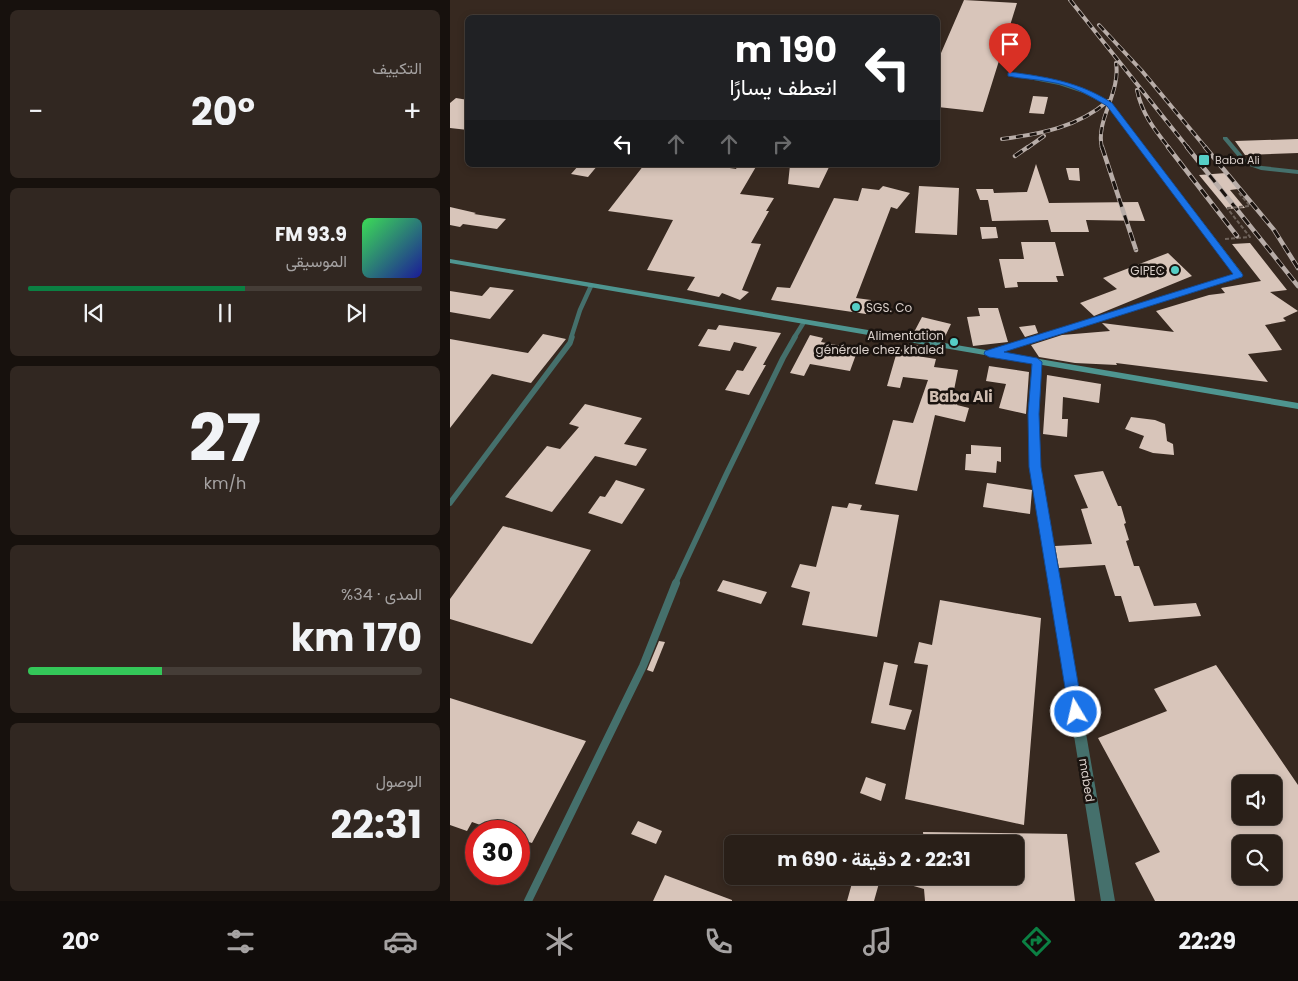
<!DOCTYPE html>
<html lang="ar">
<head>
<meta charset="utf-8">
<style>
  body { margin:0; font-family:Poppins,Vazirmatn,sans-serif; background:#312721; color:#f1f3f6; direction:rtl; height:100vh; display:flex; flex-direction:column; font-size:19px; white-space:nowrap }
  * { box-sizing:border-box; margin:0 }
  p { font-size:16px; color:#a5a2a2 }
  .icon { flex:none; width:28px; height:28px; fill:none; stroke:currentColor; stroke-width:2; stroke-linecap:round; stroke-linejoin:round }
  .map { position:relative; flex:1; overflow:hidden; direction:ltr }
  .drawer { display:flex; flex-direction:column; gap:10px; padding:10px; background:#17110d; width:450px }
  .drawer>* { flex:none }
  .guide { position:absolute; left:15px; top:15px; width:475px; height:152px; border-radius:8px; box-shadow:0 2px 8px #0003,0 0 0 1px #453d37; direction:rtl; background:#202124; color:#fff; overflow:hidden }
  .buttons { position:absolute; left:782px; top:775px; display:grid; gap:10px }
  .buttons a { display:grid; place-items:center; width:50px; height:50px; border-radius:8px; background:#291f18; box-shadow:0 2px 8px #0003,0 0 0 1px #453d37; font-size:25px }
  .speed { position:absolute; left:15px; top:820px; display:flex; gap:10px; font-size:25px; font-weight:700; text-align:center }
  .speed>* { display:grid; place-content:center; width:65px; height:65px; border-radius:50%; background:#291f18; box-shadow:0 2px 8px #0003,0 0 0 1px #453d37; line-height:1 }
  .speed .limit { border:8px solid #d22; background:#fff; color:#111 }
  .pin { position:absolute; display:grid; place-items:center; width:42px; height:42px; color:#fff; margin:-51px -21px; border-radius:50% 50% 50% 0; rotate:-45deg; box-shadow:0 0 5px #0007 }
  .pin .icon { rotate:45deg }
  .me { position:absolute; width:55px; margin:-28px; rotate:351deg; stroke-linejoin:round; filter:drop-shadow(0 0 4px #0008) }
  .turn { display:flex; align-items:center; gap:18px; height:105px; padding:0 20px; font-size:22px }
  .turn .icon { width:65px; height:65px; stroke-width:2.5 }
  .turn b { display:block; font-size:35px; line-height:42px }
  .lanes { display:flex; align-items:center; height:48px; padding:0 20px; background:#0003; justify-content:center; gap:25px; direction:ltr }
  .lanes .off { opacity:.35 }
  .big { font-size:38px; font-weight:700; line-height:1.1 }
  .drawer .widget { flex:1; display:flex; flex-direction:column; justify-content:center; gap:8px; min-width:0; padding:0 18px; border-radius:8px; background:#312721 }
  .drawer .dial { align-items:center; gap:0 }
  .dial b { font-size:65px; line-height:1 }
  .song { display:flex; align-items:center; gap:15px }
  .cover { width:60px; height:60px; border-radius:8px; background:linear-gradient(135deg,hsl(130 70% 55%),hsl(240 70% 35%)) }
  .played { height:5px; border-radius:2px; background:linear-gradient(90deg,#0b8043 55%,#453d37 55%) }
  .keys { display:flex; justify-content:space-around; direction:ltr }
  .heat { display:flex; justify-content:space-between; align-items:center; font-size:28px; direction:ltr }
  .charge { height:8px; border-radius:4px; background:linear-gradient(90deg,#34c759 34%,#453d37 0) }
  .trip { position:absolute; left:274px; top:835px; width:300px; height:50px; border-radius:8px; background:#291f18; box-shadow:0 2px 8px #0003,0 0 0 1px #453d37; font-weight:700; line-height:50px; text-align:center; direction:rtl }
  .tabs { display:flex; height:80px; justify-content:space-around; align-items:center; background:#100c0a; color:#a5a2a2 }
  .tabs .icon { width:35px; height:35px }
  .tabs .active { color:#0b8043 }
  .tabs b { font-size:22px; color:#f1f3f6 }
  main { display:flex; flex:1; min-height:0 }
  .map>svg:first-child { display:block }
</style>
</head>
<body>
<main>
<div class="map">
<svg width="848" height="901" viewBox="0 0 848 901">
  <rect width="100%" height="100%" fill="#372920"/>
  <path fill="#d8c5ba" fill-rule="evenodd" d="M514,0L567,3L533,112L488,107V60Z
    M583,96L598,97L594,114L579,113Z
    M6,98L18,100V130L0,128V103Z
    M848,139V153L795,155L785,141Z
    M586,164L599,203L688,202L695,221L636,220L639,232H601L598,220L542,221L538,200H530L526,189H543L544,193L577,192Z
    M129,165H148L138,177L121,174Z
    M194,165H260L286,169L288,165H307L290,194L324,198L316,211H319L301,243L311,244L292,290L299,292L290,300L272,293L269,297L237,290L245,277L197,270L223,220L158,211Z
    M340,165H380L369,188L338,184Z
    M616,168H629L630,181L619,180Z
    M776,173L788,189L780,190L795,208L777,209L749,175Z
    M433,186L460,193L447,209L441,207L406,298L421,300L416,314L321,300L327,287L340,288L384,198L408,201L412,188L429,190Z
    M469,186L509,188L507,235L465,233Z
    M0,207L26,213L24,214L56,219L47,229L13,224L10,227L0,225Z
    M530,227H546L548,238L532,239Z
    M571,242H605L614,276H606L608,282H567L568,287L555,288L549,259H574Z
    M800,243L837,290L820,292L848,311L833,318L836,321L815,325L832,350L798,354L818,382L666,363L667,365L625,363L589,357L581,345L612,335L660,331L652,323L724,332L706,311L759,295L775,293L771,288L811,281L782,244Z
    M718,253L742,276L644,316L630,303L667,289L653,278Z
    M40,287L64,290L40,319L0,312V291L32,296Z
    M528,308H548L558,342L523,346L517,317L530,316Z
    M472,317L501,324L493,341L462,336Z
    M269,325L331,333L313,365H316L299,395L275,390L287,370L293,371L307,347L284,342L280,351L248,346L258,329L266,330Z
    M585,325L588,333L575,337L569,327Z
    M93,334L116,339L81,383L42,374L0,428V339L78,353Z
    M360,335L373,338L371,342L408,349L400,371L360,364L354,376L340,373Z
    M458,344L483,348L468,349L467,356L486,359L484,367L508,370L502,400L508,402L507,405L519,408L515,422L485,415L467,491L425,484L443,420L463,423L478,380L453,377L450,388L437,386L448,348L455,349Z
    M539,366L579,372L576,414L549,408L556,384L536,381Z
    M597,375L651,384L649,403L613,397L612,419H618L617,437L593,434Z
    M135,404L192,418L174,444L197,449L186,466L145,456L102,512L55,497L97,446L110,449L129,427L119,424Z
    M681,417L705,420L715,424L717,441L723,444L724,455L703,453L689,448L694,436L675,429Z
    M521,445L551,447V462L547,461L546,473L515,470L516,454H521Z
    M653,471L668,506H671L676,523L674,524L679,540L676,541L684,566H689L704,606L746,603L751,616L679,622L671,596H665L655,565L609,568L605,546L642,544L631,509L638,508L624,475Z
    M166,480L195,489L172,524L138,513L150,496L155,497Z
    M537,483L582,490L580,514L533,507Z
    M399,503L412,505L410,510L449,515L427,637L352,625L360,592L341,587L350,564L366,567L382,506L397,508Z
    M53,526L141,550L82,644L0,619V599Z
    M273,580L317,592L311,604L267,591Z
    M490,600L591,618L574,825L455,799L478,665L464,663L469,642L482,645Z
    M209,641L215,642L203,672L197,670Z
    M434,662L448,665L439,705L462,710L455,730L421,723Z
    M766,665L848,785V901H705L685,863L710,852L648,738L717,711L704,689ZM791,784H824V816H791ZM791,844H824V876H791Z
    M0,698L136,741L82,843L69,839V831H47L22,822L17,831L0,825Z
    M416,777L436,784L431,801L410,793Z
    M188,821L212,831L206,844L181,834Z
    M473,832L617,834L625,901H475L474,889L443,880V876H565V844H474Z
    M215,875L282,900V901H203Z
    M404,876H431L424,901H397Z"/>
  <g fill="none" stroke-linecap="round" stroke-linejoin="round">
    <path stroke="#6e625a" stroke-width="2" stroke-dasharray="4 2" stroke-linecap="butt" d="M789,193L800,206
      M775,239L800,237L777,208"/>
    <path stroke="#45706c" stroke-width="4.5" d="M121,338L130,310L141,286
      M344,338L354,322"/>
    <path stroke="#45706c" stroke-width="5.5" d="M0,503L120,343L122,337
      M225,584L276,475L333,358L345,337"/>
    <path stroke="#45706c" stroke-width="8" d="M78,901L193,666L226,583"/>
    <path fill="#45706c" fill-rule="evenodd" d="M560,72C596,77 629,85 661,103L792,273V277L542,355H536L535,353L536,351L784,274L657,105L633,93L609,85L558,75V73Z
      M773,137H777L798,162L812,166L848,170V174L811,170L794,164L773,139Z
      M587,359L592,362L588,414L590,467L665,901H651L580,467L578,414L582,362Z"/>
    <path fill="#4e9590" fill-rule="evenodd" d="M0,259L848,403V409L0,263Z"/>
    <defs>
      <path id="rail-far1" d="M620,0L738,148
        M649,25L692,71L756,148
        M687,90C692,114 704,129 719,148
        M552,139C591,134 628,127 658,101
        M577,148L594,136
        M652,148C645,120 671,93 666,63"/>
      <path id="rail" d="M652,147L686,250
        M718,147L787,236
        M737,147L848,286
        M755,147L824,230L848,268
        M565,156L578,147"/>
    </defs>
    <use href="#rail-far1" stroke="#b8ada8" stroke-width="4"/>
    <use href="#rail" stroke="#b8ada8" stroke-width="4.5"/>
    <use href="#rail-far1" stroke="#1a130f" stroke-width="2.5" stroke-dasharray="7" stroke-linecap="butt"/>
    <use href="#rail" stroke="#1a130f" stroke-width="3" stroke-dasharray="9" stroke-linecap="butt"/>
    <path stroke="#6e625a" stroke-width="2" stroke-dasharray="4 2" stroke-linecap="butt" d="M777,208L800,206"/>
  </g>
  <path fill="#1a73e8" stroke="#114b97" d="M560,72C597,77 630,82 662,103L793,275L792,277L554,352L587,358L592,362L589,414L591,467L633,712L631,717L626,719L621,717L619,712L579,467L578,414L582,364L539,357L534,354L535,351L783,274L657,106C639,95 621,85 600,82C586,79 572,79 558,76V73Z"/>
  <g fill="#55cec6" stroke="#1a130f" stroke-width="2">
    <rect x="748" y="154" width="12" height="12" rx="2.5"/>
    <circle cx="725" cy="270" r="5"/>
    <circle cx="406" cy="307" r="5"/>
    <circle cx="504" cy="342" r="5"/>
  </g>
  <g text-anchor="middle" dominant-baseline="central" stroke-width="5" stroke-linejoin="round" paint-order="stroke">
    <g font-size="11" fill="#d9cfca" stroke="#1a130f" text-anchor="start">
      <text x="765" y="160">Baba Ali</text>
    </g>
    <g font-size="12" fill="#d9cfca" stroke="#1a130f" text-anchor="end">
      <text x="715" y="270">GIPEC</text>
      <text x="416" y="307" text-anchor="start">SGS. Co</text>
      <text x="494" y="335">Alimentation<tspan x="494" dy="14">générale chez khaled</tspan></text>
    </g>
    <g font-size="12" fill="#d9cfca" stroke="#1a130f">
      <text transform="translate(637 780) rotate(81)">mabed</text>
    </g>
    <g font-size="15" font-weight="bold" fill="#d0beb2" stroke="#1a130f">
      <text x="511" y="396">Baba Ali</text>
    </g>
  </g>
</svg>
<div class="buttons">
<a><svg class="icon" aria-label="sound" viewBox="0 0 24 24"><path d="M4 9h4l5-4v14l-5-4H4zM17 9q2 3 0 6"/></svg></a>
<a><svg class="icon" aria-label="search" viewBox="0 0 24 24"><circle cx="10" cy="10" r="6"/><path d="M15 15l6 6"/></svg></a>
</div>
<div class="speed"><div class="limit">30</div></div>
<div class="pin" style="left:560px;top:74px;background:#d93025"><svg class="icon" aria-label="arrive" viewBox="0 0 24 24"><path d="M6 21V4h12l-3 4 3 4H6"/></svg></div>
<svg class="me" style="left:626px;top:712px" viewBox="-20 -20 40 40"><circle r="17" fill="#1a73e8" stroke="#fff" stroke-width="3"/><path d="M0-11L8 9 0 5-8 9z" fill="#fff"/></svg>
<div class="trip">22:31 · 2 دقيقة · 690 m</div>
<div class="guide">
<div class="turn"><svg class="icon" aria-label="left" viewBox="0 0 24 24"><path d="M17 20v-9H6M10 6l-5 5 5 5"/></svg><div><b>190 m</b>انعطف يسارًا</div></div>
<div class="lanes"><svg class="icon" aria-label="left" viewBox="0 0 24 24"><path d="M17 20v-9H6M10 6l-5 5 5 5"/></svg><svg class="icon off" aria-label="ahead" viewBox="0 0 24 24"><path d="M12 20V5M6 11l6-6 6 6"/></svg><svg class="icon off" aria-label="ahead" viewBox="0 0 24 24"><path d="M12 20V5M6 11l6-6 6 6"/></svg><svg class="icon off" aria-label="right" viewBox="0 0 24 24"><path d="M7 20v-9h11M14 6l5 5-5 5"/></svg></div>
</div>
</div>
<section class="drawer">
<div class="widget"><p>التكييف</p>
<div class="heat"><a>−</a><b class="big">20°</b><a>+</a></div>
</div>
<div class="widget">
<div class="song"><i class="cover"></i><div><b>93.9 FM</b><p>الموسيقى</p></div></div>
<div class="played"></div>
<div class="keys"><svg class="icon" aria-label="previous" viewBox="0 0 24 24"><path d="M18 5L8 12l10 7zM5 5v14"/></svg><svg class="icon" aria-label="pause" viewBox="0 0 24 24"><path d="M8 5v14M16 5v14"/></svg><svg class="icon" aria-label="next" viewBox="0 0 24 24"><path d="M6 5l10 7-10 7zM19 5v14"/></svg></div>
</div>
<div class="widget dial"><b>27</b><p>km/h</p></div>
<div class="widget"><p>المدى · 34%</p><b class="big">170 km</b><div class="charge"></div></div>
<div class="widget"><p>الوصول</p><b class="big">22:31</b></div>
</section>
</main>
<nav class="tabs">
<b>22:29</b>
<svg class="icon active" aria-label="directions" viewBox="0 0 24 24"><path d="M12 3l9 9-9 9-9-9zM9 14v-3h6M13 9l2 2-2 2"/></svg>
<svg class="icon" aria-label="music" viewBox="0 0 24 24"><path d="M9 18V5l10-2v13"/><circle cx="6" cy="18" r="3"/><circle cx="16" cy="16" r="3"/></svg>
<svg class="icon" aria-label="phone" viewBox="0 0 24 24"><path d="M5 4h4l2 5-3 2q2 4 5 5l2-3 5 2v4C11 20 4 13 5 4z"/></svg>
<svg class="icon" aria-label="climate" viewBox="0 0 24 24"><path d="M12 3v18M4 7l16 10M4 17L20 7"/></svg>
<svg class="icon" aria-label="car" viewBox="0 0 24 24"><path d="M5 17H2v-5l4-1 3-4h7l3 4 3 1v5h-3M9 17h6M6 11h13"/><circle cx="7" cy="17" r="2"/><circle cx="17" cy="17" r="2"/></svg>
<svg class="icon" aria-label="filters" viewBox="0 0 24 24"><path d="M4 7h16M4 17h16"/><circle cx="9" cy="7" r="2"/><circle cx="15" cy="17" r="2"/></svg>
<b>20°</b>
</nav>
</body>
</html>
